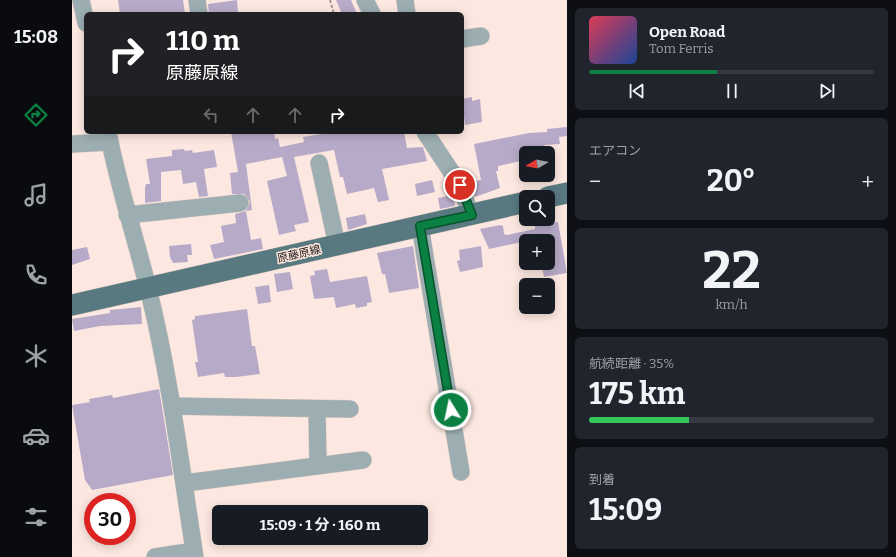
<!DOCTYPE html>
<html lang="ja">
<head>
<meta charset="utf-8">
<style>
  body { margin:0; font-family:Bitter,"Noto Sans JP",serif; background:#20242c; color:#f1f3f6; height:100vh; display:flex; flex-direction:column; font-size:15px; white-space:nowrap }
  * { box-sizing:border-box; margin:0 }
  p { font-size:13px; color:#9ea1a6 }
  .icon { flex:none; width:22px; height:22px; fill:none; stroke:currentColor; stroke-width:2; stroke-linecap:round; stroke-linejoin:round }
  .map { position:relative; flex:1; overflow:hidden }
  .panel { display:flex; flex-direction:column; gap:8px; padding:8px; background:#0d0f14; width:329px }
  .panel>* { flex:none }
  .guide { position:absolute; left:12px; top:12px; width:380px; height:122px; border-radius:6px; box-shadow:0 2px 10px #0003; background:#202124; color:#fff; overflow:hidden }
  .needle { width:26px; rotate:260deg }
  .tools { position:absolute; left:447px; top:146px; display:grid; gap:8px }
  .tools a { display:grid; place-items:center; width:36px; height:36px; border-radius:6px; background:#171b24; box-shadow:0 2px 10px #0003; font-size:20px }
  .speed { position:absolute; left:12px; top:493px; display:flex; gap:8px; font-size:20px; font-weight:700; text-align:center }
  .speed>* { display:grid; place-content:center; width:52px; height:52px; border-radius:50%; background:#171b24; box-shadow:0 2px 10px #0003; line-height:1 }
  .speed .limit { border:6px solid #d22; background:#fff; color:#111 }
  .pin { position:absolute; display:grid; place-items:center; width:34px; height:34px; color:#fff; margin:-17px; border:2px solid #fff; border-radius:50%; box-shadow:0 1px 4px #0007 }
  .me { position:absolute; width:44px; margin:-22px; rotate:350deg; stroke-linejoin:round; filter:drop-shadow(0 0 3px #0008) }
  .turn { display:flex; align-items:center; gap:14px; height:84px; padding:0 16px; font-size:18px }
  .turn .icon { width:52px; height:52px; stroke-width:2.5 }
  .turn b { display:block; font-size:28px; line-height:34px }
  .lanes { display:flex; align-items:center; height:38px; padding:0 16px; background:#0003; justify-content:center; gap:20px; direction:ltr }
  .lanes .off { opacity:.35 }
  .big { font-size:30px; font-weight:700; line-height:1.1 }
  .panel .tile { flex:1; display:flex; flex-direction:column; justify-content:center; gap:6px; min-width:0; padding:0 14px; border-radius:6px; background:#20242c }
  .panel .dial { align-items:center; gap:0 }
  .dial b { font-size:52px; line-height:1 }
  .song { display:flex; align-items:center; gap:12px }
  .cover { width:48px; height:48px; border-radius:6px; background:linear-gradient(135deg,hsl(350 70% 55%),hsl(220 70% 35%)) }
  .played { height:4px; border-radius:2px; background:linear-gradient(90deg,#0b8043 45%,#363941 45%) }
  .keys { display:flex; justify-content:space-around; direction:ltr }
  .heat { display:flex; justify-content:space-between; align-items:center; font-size:22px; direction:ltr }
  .charge { height:6px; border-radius:3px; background:linear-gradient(90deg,#34c759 35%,#363941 0) }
  .trip { position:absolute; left:140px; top:505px; width:216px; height:40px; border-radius:6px; background:#171b24; box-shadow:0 2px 10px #0003; font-weight:700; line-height:40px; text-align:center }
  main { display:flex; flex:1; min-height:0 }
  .tabs { display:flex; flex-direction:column; width:72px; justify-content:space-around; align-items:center; background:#090b0e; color:#9ea1a6 }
  .tabs .icon { width:28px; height:28px }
  .tabs .on { color:#0b8043 }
  .tabs b { font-size:18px; color:#f1f3f6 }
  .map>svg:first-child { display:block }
</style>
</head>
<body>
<main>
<nav class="tabs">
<b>15:08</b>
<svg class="icon on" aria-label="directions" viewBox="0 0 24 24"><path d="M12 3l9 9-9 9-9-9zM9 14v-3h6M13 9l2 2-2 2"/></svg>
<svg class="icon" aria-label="music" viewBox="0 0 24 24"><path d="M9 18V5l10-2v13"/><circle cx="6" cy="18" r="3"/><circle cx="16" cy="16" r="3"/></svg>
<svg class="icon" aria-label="phone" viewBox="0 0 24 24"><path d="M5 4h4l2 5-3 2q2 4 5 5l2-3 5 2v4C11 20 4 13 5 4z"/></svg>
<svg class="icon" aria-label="climate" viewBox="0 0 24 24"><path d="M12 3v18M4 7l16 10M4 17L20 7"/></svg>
<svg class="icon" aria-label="car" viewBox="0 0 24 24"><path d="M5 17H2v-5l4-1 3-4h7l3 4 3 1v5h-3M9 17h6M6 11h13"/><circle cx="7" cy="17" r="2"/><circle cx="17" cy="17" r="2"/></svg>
<svg class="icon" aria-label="filters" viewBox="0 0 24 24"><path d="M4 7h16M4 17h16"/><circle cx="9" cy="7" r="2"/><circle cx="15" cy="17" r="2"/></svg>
</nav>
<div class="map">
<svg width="495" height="557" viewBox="0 0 495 557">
  <rect width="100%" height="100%" fill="#fce8e0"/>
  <path fill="#b7aac8" d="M46,0H111L113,14H48Z
    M165,0L166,14H137L136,4Z
    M264,0H279L285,14H270Z
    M400,97V101L408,99L410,122L393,125L390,99Z
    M495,127V136L487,137L488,144L472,145V149L458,150L459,153H448L449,161L426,166V171H424L428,188L403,197L398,182L409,180L402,144L457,133L475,132V129Z
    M159,132H202L203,139L206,138L208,147L232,142L231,137L243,135L267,132H332L335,148L351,147L355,161L310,169L317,200L306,202L302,188L275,194L271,177H268L262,150L222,157L237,222L222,225L224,231L207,235L195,181L215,176L210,157L174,164L180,210L174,211L179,240L189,238L191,249L142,259L138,245L152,242L149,226L164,223L163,214L174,211L178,202L172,194H160L158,173L166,172Z
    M112,149L113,151L120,150L121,153L142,150L145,167L132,169L136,196L127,197L124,182L111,184L109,170L89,172V201L73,203V188L74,184H78L74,159L100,156V150Z
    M360,180L363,192L345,196L343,184Z
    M381,195L383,206L368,209L366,198Z
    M293,214L295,224L276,230L274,218Z
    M486,222L495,273L472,277L469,263H476V241H454L417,249L408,229L428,225L431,226L432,234L435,235L463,229V226Z
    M119,244L120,255H115L116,262L101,263L98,257L97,246Z
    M341,246L347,288L317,293L313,274H310L305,253Z
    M409,246L411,267L388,272L385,261L388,260L387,250Z
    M15,247L18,259L0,265V250Z
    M255,269L258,282L295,276L300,302L295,303V306L284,308L283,304L264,308L262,297L242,299L238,276L243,275L242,271Z
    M218,272L221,289L205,292L202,274Z
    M197,285L199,302L186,304L183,287Z
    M69,307L70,324L28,326L2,331L0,319L38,313V310Z
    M175,309L180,346H183L188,374L164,377H153L152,373L126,377L123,362H126L120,320L123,319V316Z
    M87,389L101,475L20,490L13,480L0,405L18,402L17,399L40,395L41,398Z"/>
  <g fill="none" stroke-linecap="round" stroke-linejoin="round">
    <defs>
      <path id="minor" d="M9,0L14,23
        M125,0L127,14
        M293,0L300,14
        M333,0L335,14
        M390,39L409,36
        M36,132C46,185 63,236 76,288C98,376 109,467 123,557
        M353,132L388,185L399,215
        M0,144L38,142
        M247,163L265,245
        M55,215L168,203
        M348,226L389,472
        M100,406L278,409
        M245,409L246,466
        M113,483L291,460
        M83,557L122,551"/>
      <path id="major" d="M476,197L495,193
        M0,305L454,202"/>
    </defs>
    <use href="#minor" stroke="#d7c5be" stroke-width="18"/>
    <use href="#major" stroke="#d7c5be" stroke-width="22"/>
    <path stroke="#a4958f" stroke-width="2" stroke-dasharray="3 2" stroke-linecap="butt" d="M258,0L262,14"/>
    <use href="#minor" stroke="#9caeb2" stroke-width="17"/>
    <use href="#major" stroke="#597981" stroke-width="21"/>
  </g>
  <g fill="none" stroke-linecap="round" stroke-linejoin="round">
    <defs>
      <path id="route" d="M379,410L348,226L400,215L388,185"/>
    </defs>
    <use href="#route" stroke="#07532c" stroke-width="10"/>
    <use href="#route" stroke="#0b8043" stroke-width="7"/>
  </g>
  <g text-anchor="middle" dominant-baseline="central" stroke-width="3" stroke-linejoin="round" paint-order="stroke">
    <g font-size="11" fill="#17100d" stroke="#fce8e0">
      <text transform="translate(227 254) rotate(-13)">原藤原線</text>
    </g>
  </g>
</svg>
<div class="tools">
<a><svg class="needle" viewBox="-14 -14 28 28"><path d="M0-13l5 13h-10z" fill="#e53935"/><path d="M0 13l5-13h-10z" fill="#9ea1a6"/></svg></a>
<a><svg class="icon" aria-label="search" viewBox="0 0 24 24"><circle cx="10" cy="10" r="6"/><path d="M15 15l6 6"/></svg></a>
<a>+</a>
<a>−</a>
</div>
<div class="speed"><div class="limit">30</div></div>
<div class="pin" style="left:388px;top:185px;background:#d93025"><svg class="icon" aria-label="arrive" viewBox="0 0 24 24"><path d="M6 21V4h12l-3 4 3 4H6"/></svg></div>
<svg class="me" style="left:379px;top:410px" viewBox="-20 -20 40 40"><circle r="17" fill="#0b8043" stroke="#fff" stroke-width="3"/><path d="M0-11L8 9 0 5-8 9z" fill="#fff"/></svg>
<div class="trip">15:09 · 1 分 · 160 m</div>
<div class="guide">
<div class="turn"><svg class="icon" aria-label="right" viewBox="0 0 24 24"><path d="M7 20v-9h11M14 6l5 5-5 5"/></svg><div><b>110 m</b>原藤原線</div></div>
<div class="lanes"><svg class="icon off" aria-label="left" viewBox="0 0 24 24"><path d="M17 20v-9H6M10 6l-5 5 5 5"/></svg><svg class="icon off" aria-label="ahead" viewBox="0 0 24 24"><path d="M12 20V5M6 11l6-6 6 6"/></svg><svg class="icon off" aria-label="ahead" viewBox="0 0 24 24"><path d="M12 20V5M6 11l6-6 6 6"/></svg><svg class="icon" aria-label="right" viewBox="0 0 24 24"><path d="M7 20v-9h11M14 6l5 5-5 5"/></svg></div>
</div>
</div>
<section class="panel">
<div class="tile">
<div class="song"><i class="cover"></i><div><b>Open Road</b><p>Tom Ferris</p></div></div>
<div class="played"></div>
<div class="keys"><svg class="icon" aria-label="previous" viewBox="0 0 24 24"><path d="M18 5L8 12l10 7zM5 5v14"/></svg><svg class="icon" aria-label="pause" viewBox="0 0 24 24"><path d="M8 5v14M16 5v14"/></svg><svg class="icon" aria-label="next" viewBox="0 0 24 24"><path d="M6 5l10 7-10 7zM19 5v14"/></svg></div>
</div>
<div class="tile"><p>エアコン</p>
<div class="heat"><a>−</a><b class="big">20°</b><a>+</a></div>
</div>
<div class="tile dial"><b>22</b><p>km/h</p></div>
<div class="tile"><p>航続距離 · 35%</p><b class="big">175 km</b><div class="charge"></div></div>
<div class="tile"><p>到着</p><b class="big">15:09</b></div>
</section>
</main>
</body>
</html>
